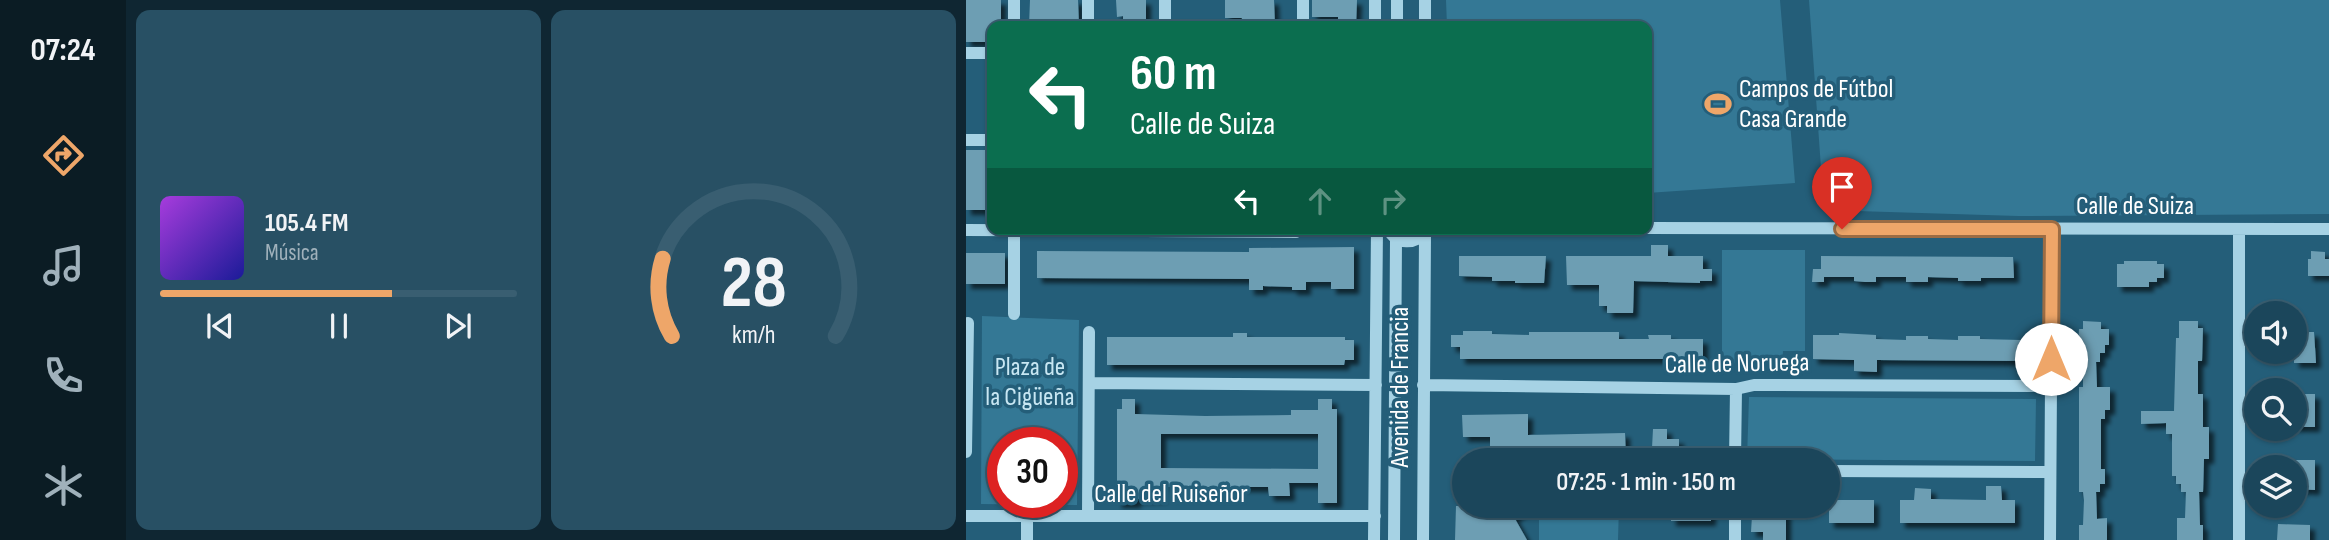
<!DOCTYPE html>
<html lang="es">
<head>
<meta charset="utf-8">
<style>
  body { margin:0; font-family:"Sofia Sans Condensed",sans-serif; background:#285064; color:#f1f3f6; height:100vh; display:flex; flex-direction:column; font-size:26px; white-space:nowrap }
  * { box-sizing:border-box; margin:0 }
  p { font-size:23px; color:#a0b1bb }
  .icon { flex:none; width:38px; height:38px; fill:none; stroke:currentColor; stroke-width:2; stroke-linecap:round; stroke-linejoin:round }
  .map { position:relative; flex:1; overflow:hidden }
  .details { display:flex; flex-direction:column; gap:10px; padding:10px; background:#0f2632; width:840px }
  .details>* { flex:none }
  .top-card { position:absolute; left:21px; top:21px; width:665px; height:214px; border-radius:14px; box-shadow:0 2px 5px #0004,0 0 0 2px #395e71; background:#0b6e4f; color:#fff; overflow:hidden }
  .fabs { position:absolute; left:1278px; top:301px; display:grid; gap:14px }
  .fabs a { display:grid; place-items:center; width:63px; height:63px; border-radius:50%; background:#1b465b; box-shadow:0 2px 5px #0004,0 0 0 2px #395e71; font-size:35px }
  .speed { position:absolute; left:21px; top:427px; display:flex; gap:14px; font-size:35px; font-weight:700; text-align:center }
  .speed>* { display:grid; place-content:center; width:91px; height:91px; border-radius:50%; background:#1b465b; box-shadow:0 2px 5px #0004,0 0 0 2px #395e71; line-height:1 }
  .speed .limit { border:10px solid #d22; background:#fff; color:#111 }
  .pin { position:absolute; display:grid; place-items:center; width:60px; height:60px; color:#fff; margin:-72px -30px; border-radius:50% 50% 50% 0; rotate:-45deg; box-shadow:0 0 7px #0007 }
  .pin .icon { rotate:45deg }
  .me { position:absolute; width:77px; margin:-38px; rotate:0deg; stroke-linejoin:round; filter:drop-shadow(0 0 5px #0008) }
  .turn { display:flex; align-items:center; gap:24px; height:147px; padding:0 28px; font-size:32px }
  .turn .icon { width:91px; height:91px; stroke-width:2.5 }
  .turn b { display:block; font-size:49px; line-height:60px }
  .lanes { display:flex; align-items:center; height:66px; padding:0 28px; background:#0003; justify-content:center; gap:35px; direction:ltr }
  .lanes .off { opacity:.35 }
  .details .widget { flex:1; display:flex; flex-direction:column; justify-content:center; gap:10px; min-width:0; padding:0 24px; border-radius:14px; background:#285064 }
  .details .dial { align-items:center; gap:0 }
  .dial svg { height:182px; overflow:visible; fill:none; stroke:#395e71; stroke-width:7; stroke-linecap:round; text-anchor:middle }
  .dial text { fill:#f1f3f6; stroke:none }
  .song { display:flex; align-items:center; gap:21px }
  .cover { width:84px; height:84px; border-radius:10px; background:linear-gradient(135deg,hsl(280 70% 55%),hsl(240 70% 35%)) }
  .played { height:7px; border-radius:4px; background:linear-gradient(90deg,#eea669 65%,#395e71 65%) }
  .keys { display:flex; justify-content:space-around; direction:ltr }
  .details .tiles { flex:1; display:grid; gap:10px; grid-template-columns:repeat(2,1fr) }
  .trip { position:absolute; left:486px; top:448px; width:388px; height:70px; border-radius:35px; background:#1b465b; box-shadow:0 2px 5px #0004,0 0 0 2px #395e71; font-weight:600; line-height:70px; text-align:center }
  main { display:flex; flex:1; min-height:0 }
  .tab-bar { display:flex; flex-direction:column; width:126px; justify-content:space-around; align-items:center; background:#0b1c24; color:#a0b1bb }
  .tab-bar .icon { width:49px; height:49px }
  .tab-bar .active { color:#eea669 }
  .tab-bar b { font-size:32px; color:#f1f3f6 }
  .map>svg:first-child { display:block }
</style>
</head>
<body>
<main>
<nav class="tab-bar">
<b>07:24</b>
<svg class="icon active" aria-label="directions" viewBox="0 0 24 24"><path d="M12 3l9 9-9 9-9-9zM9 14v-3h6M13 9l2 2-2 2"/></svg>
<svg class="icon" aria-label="music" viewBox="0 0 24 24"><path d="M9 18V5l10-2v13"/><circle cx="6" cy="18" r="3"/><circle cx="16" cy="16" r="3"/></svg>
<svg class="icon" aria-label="phone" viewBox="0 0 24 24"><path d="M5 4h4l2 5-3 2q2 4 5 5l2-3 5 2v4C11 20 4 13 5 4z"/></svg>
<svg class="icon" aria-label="climate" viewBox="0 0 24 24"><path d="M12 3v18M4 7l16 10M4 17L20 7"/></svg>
</nav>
<section class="details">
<div class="tiles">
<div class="widget">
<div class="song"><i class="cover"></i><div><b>105.4 FM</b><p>Música</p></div></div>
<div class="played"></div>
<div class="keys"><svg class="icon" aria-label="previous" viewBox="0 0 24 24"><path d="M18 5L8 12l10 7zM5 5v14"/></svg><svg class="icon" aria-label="pause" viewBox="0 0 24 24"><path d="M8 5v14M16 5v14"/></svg><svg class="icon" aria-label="next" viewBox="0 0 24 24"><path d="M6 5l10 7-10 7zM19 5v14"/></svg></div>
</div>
<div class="widget dial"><svg viewBox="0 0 100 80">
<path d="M14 69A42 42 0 1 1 86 69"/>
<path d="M14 69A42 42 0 0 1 10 35" stroke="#eea669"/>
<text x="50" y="56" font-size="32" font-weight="700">28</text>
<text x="50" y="72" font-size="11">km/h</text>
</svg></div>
</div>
</section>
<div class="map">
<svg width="1363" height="540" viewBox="0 0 1363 540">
  <defs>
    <filter id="shadow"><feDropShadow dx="5" dy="5" stdDeviation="2" flood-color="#0009"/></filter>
  </defs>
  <rect width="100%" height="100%" fill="#245e79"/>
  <path fill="#347895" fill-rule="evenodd" d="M480,0H814L829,183L681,193V26H481Z
    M843,0H1363V214L1052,216L858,210Z
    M756,250H839V351H817L816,364L756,363Z
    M16,316L113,320L111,505L15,504ZM37,443H96V502H37Z
    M783,397L1070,399L1069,461L781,459Z
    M573,506H653L652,540H573Z"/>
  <path fill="#6d9eb3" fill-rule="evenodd" filter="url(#shadow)" d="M0,0H35V26H26V42H0Z
    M64,0H112L113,26H63Z
    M150,0H180V26H157V16L151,17Z
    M259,0H308L309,26H275L276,18H259Z
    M346,0H391L390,26H372V17H346Z
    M0,150H26V210H0Z
    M685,245H702V256H737V269H746V281H734V283L668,281L667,313H641V306H633V285H601L600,256H685Z
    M388,247V289H365V282H340V290H326V287L297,286V290H283V279L71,278V251L283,252V248Z
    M1345,251L1359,252V259H1363V276H1342V259H1345Z
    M0,253H39V284H0Z
    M493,256H580L578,283H549V281H526V277L493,276Z
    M855,256L1047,257L1048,278H1015V281H992V278L962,277V282H940V277H910V282H899L888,281V277H858V282H846L847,269H855Z
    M1158,261H1191V264H1198V278H1191V282H1183V287H1151V264H1158Z
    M1117,321L1135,322V329H1143V345H1139V353H1134V362H1130L1131,387H1144V410H1139V419H1135V469H1139V484H1134V492H1130L1131,519L1141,518V540H1113V525H1117L1118,500L1117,492H1113V387H1117V361H1113L1112,345L1113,329H1117Z
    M1213,321H1232V328H1237L1236,361H1232V394H1237V427H1243V459H1238L1237,492H1233L1234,525H1237V540H1211V518H1219L1220,492H1215V484H1210V476H1206V434H1200V423L1175,424V411H1208L1210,338H1213Z
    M1328,329H1340V332H1348L1350,363H1328Z
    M497,331H526V334L563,335V332H653V339H683L682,335H705V339H737V359H494V347H485V335H497Z
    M267,333H281V337H379V340H388V360H379L378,365H141V337H267Z
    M873,333L910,335V339L940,340V336H962V339L992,340V336H1014V339L1055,340L1057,361L911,360V372L888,371V360L847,359V335H873Z
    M1328,394H1349V427H1328Z
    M156,399H169V414L239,416L325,415V410H352V399H366V409H371V503H352V483H323L324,496H303L302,487H196V498L170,499V503H151V409H156ZM195,434H352V469L195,468Z
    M562,414V435L659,433L660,460H524V437H497L496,415Z
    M687,429H701V439H713V460H692V448H686Z
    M1328,460H1349V490L1328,489Z
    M1020,486H1035L1036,500H1049V523H934V500H948L949,488L965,489V499L1020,500Z
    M863,500H908V523H863Z
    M490,506H566L548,517L561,540H489Z
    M705,506H745V521H705Z
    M797,506H820V540H797V532H785L786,516H797Z
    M1312,524L1344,525V540H1311Z"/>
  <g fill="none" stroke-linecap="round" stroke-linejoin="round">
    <path stroke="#a6d2e4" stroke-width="12" d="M337,0V26
      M409,0V26
      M48,26V0
      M122,26V0
      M199,26V0
      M431,26V0
      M459,26V0
      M0,53H26
      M0,140H26
      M681,228L1363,229
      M48,229V314
      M422,229C431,245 449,245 461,231
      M0,230L330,232L334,229
      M123,383L410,385
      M457,385L770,389L788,385L1085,386
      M0,452L2,323
      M769,460L770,389
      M863,471L1084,472
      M0,516H409
      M122,516L123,332
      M61,540V517
      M408,540L411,229
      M428,540L430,239
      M457,540L459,235
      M769,540V506
      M1084,540L1086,229
      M1273,540V229"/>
  </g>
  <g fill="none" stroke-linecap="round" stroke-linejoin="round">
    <defs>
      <path id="route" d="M876,229H1086L1085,359"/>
    </defs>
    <use href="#route" stroke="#9b6c44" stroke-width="18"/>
    <use href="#route" stroke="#eea669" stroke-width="12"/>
  </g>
  <defs>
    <symbol id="stadium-bare" viewBox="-9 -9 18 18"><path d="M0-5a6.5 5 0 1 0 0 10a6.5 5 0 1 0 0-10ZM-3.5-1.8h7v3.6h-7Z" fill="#eea669" stroke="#245e79" stroke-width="2.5" paint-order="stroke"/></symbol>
  </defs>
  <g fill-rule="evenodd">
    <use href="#stadium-bare" x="733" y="85" width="38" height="38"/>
  </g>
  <g text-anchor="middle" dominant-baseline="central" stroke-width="7" stroke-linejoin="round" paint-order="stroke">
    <g font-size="26" fill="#fff" stroke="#245e79" text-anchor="start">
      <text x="773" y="89">Campos de Fútbol<tspan x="773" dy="30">Casa Grande</tspan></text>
    </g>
    <g font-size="26" fill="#fff" stroke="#245e79">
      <text x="1169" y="206">Calle de Suiza</text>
      <text transform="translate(771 364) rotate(-1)">Calle de Noruega</text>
      <text transform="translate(434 387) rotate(-90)">Avenida de Francia</text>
      <text x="205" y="494">Calle del Ruiseñor</text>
    </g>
    <g font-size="26" fill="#c8e7f3" stroke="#245e79">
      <text x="64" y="367">Plaza de<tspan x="64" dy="30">la Cigüeña</tspan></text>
    </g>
  </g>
</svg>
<div class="fabs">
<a><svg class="icon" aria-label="sound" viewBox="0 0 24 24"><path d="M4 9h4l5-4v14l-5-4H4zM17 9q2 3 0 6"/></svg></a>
<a><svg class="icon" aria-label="search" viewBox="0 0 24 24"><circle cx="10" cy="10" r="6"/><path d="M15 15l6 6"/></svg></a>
<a><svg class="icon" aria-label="layers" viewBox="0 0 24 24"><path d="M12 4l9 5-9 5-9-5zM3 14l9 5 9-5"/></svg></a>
</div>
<div class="speed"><div class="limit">30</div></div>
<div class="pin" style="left:876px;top:229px;background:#d93025"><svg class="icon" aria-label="arrive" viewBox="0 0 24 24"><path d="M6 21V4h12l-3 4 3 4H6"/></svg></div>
<svg class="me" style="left:1085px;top:359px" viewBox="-20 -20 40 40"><circle r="19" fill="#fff"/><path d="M0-13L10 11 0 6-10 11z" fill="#eea669"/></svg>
<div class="trip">07:25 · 1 min · 150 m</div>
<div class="top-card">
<div class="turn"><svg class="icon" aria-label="left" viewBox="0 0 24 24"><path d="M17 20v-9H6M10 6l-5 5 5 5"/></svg><div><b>60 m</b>Calle de Suiza</div></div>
<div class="lanes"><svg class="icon" aria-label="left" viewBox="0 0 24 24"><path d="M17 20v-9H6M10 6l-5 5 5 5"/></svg><svg class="icon off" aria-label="ahead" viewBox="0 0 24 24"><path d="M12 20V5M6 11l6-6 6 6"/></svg><svg class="icon off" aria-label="right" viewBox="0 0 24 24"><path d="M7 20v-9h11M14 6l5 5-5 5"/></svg></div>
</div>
</div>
</main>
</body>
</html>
